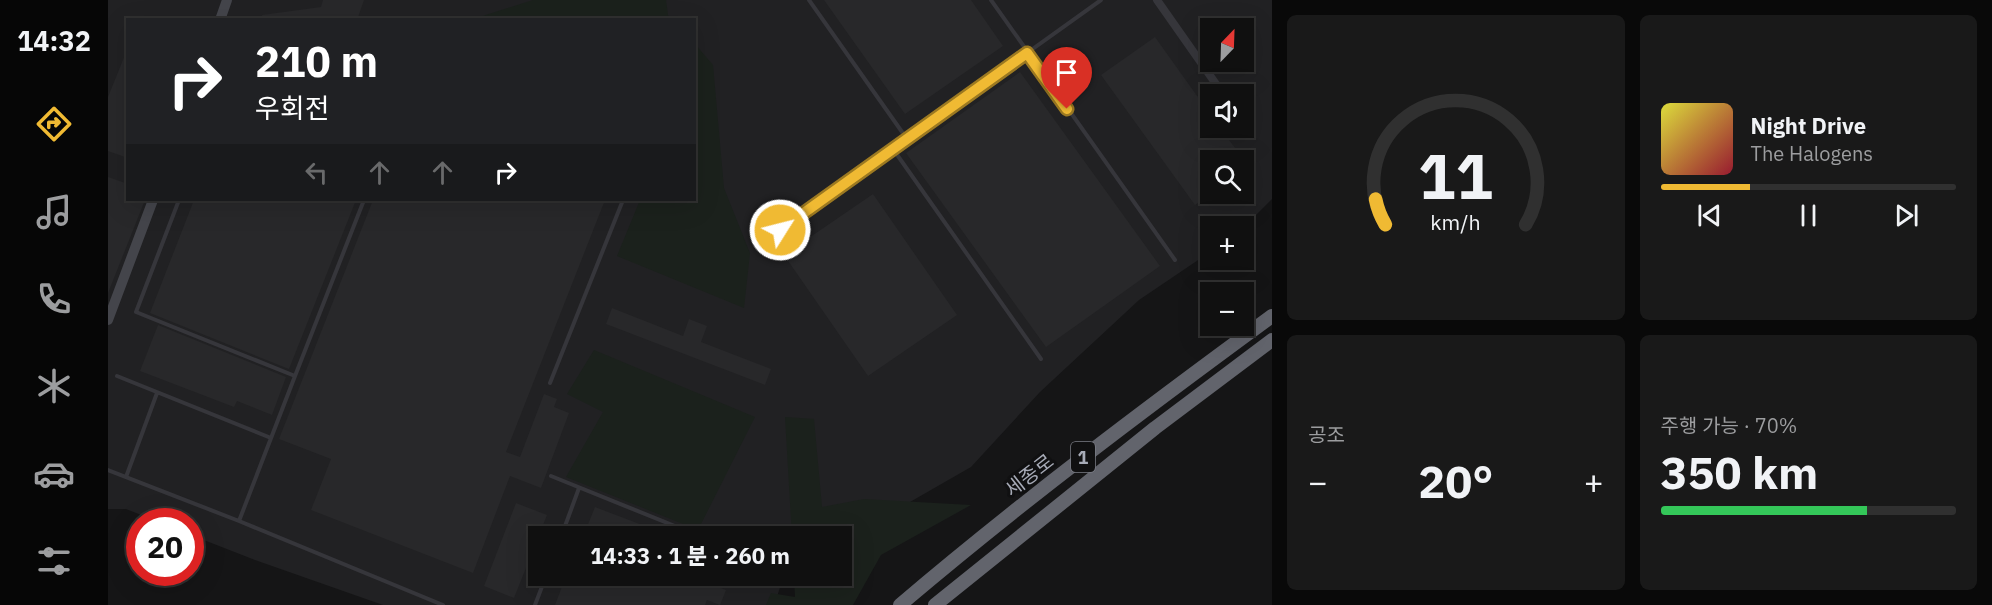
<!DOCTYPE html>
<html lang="ko">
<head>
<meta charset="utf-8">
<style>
  body { margin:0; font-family:"IBM Plex Sans","Noto Sans KR",sans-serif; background:#191919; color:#f1f3f6; height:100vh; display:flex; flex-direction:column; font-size:22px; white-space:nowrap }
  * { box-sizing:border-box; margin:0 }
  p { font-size:20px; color:#9c9d9f }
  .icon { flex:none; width:33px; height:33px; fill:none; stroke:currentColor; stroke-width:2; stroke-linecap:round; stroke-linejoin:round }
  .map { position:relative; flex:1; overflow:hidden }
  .details { display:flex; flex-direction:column; gap:15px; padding:15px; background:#090909; width:720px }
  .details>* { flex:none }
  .banner { position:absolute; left:18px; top:18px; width:570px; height:183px; border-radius:0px; box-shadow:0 6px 24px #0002,0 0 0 2px #303030; background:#202124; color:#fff; overflow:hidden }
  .needle { width:39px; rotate:23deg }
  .fabs { position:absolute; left:1092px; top:18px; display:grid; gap:12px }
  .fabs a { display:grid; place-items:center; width:54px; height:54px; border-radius:0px; background:#101010; box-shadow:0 6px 24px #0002,0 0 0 2px #303030; font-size:30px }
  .speed { position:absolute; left:18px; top:508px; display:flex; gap:12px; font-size:30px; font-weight:700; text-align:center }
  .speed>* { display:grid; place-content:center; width:78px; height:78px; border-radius:50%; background:#101010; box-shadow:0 6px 24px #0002,0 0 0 2px #303030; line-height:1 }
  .speed .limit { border:9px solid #d22; background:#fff; color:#111 }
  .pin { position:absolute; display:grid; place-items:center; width:51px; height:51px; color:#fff; margin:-62px -26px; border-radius:50% 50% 50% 0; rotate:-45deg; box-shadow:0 0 6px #0007 }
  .pin .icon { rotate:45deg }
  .me { position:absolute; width:66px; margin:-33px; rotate:54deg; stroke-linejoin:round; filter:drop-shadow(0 0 4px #0008) }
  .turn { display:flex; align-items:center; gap:21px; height:126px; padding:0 30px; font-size:27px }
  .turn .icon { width:78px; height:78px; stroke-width:2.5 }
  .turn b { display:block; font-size:42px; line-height:51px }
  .lanes { display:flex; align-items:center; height:57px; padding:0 30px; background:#0003; justify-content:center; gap:30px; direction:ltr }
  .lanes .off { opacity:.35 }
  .big { font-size:45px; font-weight:800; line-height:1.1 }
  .details .card { flex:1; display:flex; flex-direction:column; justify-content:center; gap:9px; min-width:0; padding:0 21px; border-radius:9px; background:#191919 }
  .details .dial { align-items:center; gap:0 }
  .dial svg { height:156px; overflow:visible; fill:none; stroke:#303030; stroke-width:7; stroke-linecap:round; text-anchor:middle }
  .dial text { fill:#f1f3f6; stroke:none }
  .song { display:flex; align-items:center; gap:18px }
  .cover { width:72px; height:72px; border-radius:9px; background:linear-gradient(135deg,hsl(60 70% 55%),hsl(350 70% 35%)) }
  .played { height:6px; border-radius:3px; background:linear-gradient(90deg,#f0ba33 30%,#303030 30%) }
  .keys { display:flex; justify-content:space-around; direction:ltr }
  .heat { display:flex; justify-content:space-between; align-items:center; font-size:33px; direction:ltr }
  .charge { height:9px; border-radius:4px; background:linear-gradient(90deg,#34c759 70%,#303030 0) }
  .details .tiles { flex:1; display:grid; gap:15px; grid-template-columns:repeat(2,1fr) }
  .trip { position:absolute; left:420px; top:526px; width:324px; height:60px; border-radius:0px; background:#101010; box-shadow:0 6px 24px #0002,0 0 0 2px #303030; font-weight:800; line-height:60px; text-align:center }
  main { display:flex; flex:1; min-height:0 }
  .tabs { display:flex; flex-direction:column; width:108px; justify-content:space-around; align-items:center; background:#060606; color:#9c9d9f }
  .tabs .icon { width:42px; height:42px }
  .tabs .current { color:#f0ba33 }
  .tabs b { font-size:27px; color:#f1f3f6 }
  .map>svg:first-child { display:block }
</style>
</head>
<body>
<main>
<nav class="tabs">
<b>14:32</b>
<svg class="icon current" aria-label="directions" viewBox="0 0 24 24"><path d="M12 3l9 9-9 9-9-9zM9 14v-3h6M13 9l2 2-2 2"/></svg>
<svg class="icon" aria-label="music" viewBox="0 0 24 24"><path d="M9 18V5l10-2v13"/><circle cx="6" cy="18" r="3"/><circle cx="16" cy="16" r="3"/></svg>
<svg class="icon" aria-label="phone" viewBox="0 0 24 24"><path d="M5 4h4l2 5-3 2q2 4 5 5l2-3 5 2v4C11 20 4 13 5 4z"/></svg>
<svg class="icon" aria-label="climate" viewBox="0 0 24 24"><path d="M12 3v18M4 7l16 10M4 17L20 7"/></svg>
<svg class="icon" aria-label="car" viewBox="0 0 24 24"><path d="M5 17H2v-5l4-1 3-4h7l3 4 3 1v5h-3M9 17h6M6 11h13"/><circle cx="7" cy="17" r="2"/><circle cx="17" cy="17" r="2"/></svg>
<svg class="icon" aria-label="filters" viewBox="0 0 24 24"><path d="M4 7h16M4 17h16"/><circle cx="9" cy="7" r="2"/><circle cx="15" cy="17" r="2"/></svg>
</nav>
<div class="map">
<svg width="1164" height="605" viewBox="0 0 1164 605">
  <rect width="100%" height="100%" fill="#151516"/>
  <path fill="#212123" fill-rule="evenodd" d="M0,0H1164V199L1136,227L1102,226V252L1031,300L932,392L863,467L734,541V537H430V576H676L666,605H275L147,560L83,535L82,522H51L18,509H0ZM20,20H586V200H20ZM1102,28H1136V62H1102ZM1102,94H1136V128H1102ZM1102,160H1136V194H1102Z"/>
  <path fill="#1b211c" d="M425,0H558L560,15L564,19H365Z
    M587,44L605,65L616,188L642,253L636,308L509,256L532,200H586Z
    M486,350L647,417L590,530L458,477L495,412L459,394Z
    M677,417L706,419L714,507L756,499L863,505L773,555L745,605H658L663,593L687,597L686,576H734V537H684Z"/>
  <path fill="#28282a" d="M215,0H256L249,20H155L154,15L213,7Z
    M716,0H863L895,46L797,114Z
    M1047,37L1102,114V128H1112L1136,160H1102V194L1087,205L993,75Z
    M19,50H20V158L0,151V97Z
    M912,72L1052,266L938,347L798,153Z
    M0,177L20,184V200H37L0,293Z
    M765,194L849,315L760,376L676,255Z
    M86,200H248L181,369L42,313Z
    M265,200H497L398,452L412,457L436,394L449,399L446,407L461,413L433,488L402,476L365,573L203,510L223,459L171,439Z
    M504,308L575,336L581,319L599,326L593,342L663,369L657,385L498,324Z
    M50,325L178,377L164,415L129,401L126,407L32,371Z
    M408,503L439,515L406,598L376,586Z
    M487,507L563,536V537H475Z
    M458,576H607L604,585L618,590L612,605L599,600L597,605H447Z"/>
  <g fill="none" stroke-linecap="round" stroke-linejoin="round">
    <path stroke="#36363b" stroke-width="4" d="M701,0L799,139
      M883,0L1067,260
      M785,149L933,359
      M71,200L28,312L187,376L256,200
      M672,230L993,0
      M9,376L163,438
      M442,383L515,200
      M0,470L131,521L335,605
      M443,476L594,537
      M18,477L49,393
      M131,521L187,376
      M453,537L471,488
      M427,605L438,576"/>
    <path stroke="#36363b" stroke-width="8" d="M1049,0L1115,94"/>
    <path stroke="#44454b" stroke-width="10" d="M112,20L119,0
      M0,320L45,200"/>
    <path stroke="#62646c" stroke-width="14" d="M792,605C912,503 1037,409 1164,316
      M827,605L1047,428L1164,340"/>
  </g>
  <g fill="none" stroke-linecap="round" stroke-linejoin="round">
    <defs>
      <path id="route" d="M672,230L919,53L959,109"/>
    </defs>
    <use href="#route" stroke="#9c7921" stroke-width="15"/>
    <use href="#route" stroke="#f0ba33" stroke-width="10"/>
  </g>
  <g text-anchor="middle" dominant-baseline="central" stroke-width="6" stroke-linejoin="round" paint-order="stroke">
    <rect fill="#101011" stroke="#7a7c85" stroke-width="1.5" x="963" y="442" width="24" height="30" rx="4.5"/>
    <g font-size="18" font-weight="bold" fill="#a7abb7">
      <text x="975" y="457">1</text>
    </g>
    <g font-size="20" fill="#a7abb7" stroke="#101011">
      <text transform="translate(921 475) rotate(-38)">세종로</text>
    </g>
  </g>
</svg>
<div class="fabs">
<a><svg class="needle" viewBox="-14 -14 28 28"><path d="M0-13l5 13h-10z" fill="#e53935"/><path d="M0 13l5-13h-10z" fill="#9c9d9f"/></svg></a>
<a><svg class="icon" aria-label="sound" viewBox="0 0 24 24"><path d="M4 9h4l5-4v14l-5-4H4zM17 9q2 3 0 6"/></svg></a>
<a><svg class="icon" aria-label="search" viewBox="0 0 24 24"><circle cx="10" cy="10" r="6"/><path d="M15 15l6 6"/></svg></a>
<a>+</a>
<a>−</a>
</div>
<div class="speed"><div class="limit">20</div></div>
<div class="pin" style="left:959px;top:109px;background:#d93025"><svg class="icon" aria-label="arrive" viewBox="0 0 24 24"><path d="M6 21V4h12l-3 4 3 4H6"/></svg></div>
<svg class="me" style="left:672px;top:230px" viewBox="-20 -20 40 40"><circle r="17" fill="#f0ba33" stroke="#fff" stroke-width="3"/><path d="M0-11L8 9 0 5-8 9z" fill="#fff"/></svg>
<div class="trip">14:33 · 1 분 · 260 m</div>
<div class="banner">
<div class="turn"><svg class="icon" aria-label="right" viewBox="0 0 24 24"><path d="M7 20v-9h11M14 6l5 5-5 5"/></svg><div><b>210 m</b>우회전</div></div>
<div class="lanes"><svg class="icon off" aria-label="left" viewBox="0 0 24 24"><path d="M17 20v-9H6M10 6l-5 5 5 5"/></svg><svg class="icon off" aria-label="ahead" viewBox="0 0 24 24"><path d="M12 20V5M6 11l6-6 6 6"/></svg><svg class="icon off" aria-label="ahead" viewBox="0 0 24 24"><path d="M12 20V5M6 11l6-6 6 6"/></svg><svg class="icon" aria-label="right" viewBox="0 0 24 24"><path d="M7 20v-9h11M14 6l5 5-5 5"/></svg></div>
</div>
</div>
<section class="details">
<div class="tiles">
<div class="card dial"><svg viewBox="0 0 100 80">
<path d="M14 69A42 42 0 1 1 86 69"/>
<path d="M14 69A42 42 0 0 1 9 56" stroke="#f0ba33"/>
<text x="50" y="56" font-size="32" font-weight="700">11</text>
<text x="50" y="72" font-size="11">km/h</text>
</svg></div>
<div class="card">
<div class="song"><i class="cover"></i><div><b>Night Drive</b><p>The Halogens</p></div></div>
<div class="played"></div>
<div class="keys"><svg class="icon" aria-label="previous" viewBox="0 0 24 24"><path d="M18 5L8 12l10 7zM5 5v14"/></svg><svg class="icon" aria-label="pause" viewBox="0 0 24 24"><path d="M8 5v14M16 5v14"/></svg><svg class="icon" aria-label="next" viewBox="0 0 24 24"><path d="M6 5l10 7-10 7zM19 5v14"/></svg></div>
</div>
<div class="card"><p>공조</p>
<div class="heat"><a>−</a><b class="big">20°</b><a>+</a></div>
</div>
<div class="card"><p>주행 가능 · 70%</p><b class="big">350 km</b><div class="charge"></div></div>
</div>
</section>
</main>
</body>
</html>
